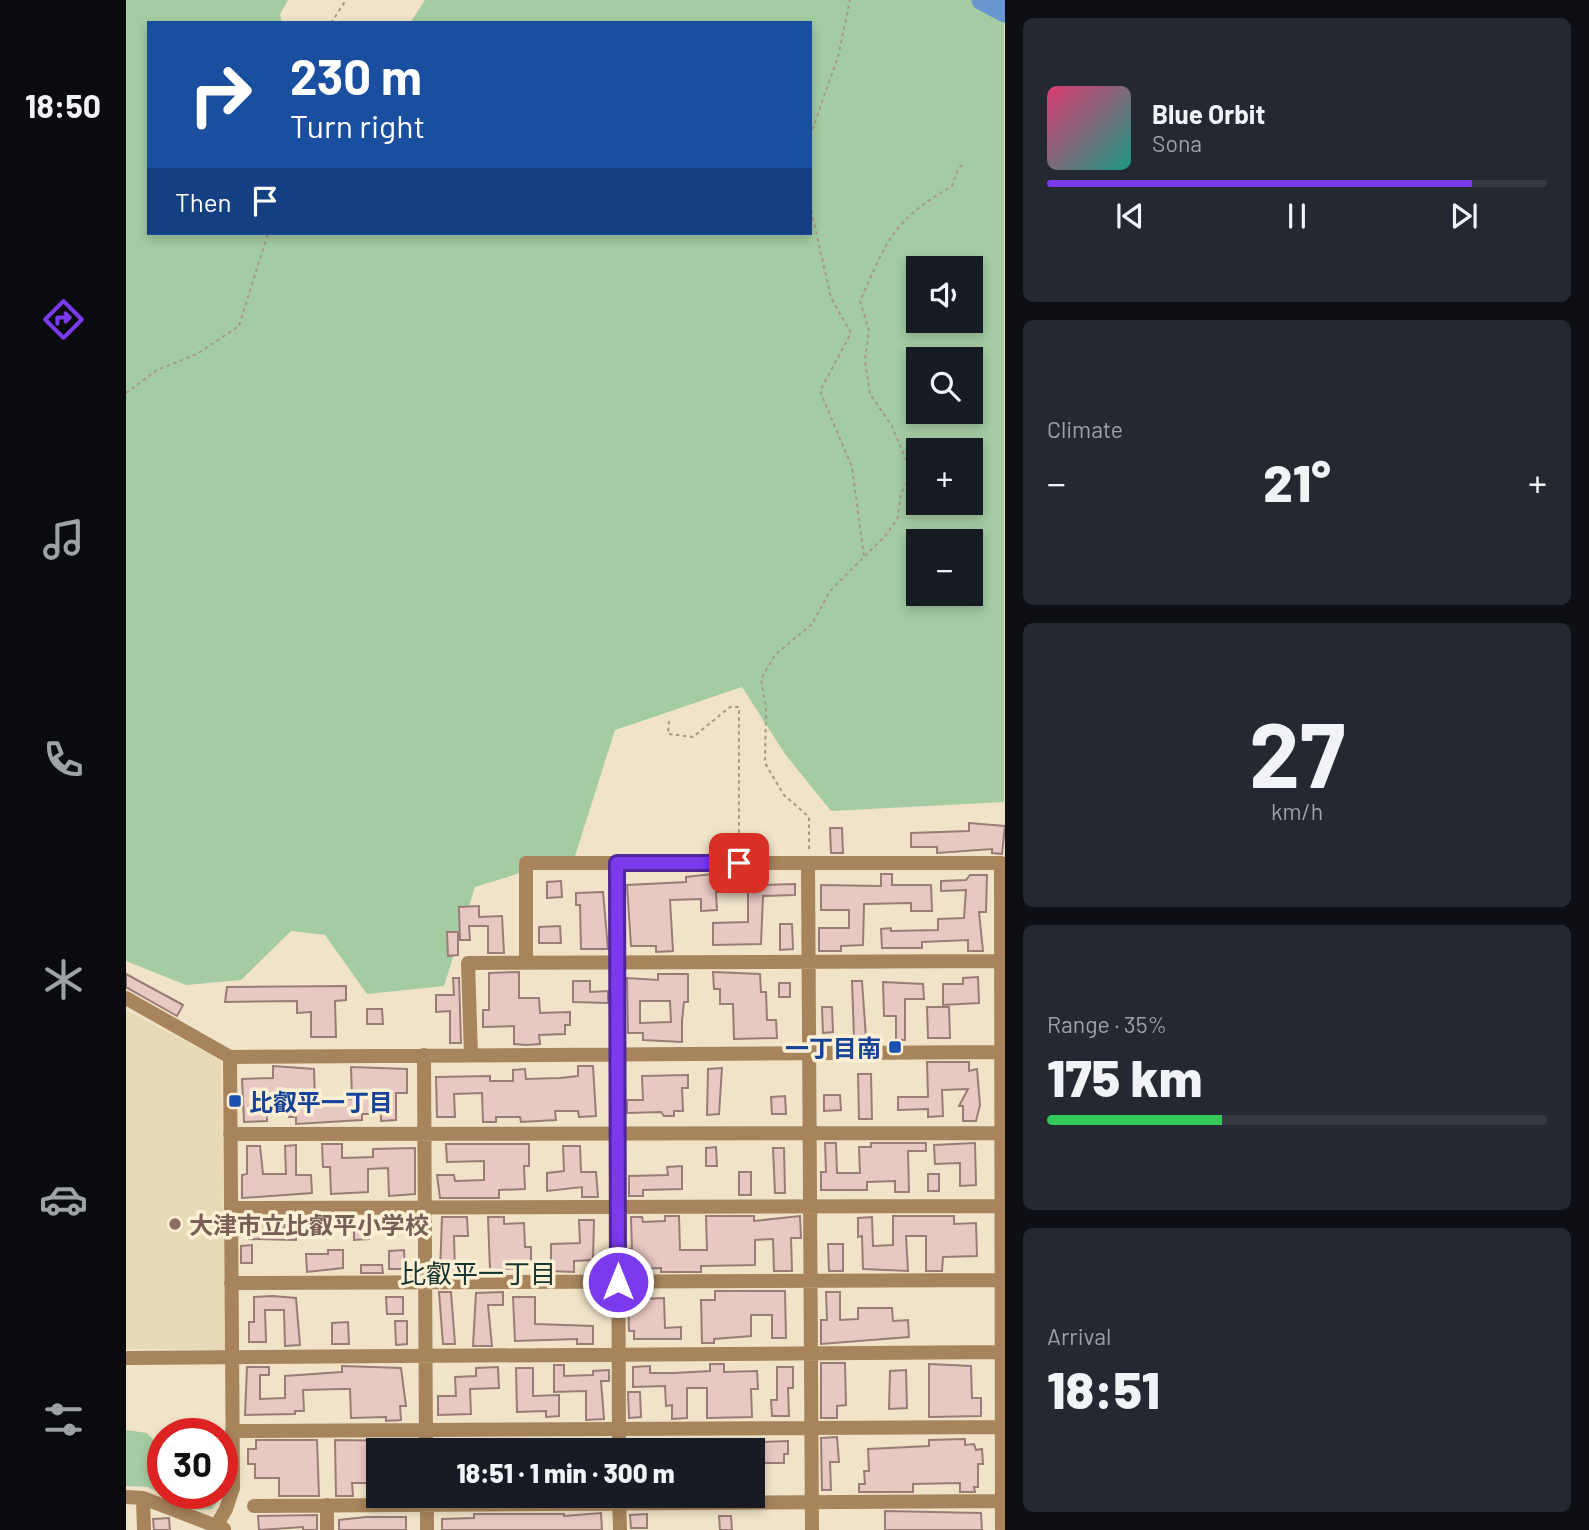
<!DOCTYPE html>
<html lang="en">
<head>
<meta charset="utf-8">
<style>
  body { margin:0; font-family:Barlow,"Noto Sans JP",sans-serif; background:#242831; color:#f1f3f6; height:100vh; display:flex; flex-direction:column; font-size:26px; white-space:nowrap }
  * { box-sizing:border-box; margin:0 }
  p { font-size:23px; color:#9ea1a6 }
  .icon { flex:none; width:38px; height:38px; fill:none; stroke:currentColor; stroke-width:2; stroke-linecap:round; stroke-linejoin:round }
  .map { position:relative; flex:1; overflow:hidden }
  .side { display:flex; flex-direction:column; gap:18px; padding:18px; background:#0d0f14; width:584px }
  .side>* { flex:none }
  .hud { position:absolute; left:21px; top:21px; width:665px; height:214px; border-radius:0px; box-shadow:0 4px 10px #0003; background:#1a4fa0; color:#fff; overflow:hidden }
  .buttons { position:absolute; left:780px; top:256px; display:grid; gap:14px }
  .buttons a { display:grid; place-items:center; width:77px; height:77px; border-radius:0px; background:#171b24; box-shadow:0 4px 10px #0003; font-size:35px }
  .speed { position:absolute; left:21px; top:1418px; display:flex; gap:14px; font-size:35px; font-weight:700; text-align:center }
  .speed>* { display:grid; place-content:center; width:91px; height:91px; border-radius:50%; background:#171b24; box-shadow:0 4px 10px #0003; line-height:1 }
  .speed .limit { border:10px solid #d22; background:#fff; color:#111 }
  .pin { position:absolute; display:grid; place-items:center; width:60px; height:60px; color:#fff; margin:-30px; border-radius:14px; box-shadow:0 4px 10px #0006 }
  .me { position:absolute; width:77px; margin:-38px; rotate:0deg; stroke-linejoin:round; filter:drop-shadow(0 0 5px #0008) }
  .turn { display:flex; align-items:center; gap:24px; height:147px; padding:0 28px; font-size:32px }
  .turn .icon { width:91px; height:91px; stroke-width:2.5 }
  .turn b { display:block; font-size:49px; line-height:60px }
  .then { display:flex; align-items:center; height:66px; padding:0 28px; background:#0003; gap:14px; font-size:26px }
  .big { font-size:52px; font-weight:800; line-height:1.1 }
  .side .tile { flex:1; display:flex; flex-direction:column; justify-content:center; gap:10px; min-width:0; padding:0 24px; border-radius:10px; background:#242831 }
  .side .dial { align-items:center; gap:0 }
  .dial b { font-size:91px; line-height:1 }
  .song { display:flex; align-items:center; gap:21px }
  .cover { width:84px; height:84px; border-radius:10px; background:linear-gradient(135deg,hsl(340 70% 55%),hsl(170 70% 35%)) }
  .played { height:7px; border-radius:4px; background:linear-gradient(90deg,#7c3aed 85%,#363941 85%) }
  .keys { display:flex; justify-content:space-around; direction:ltr }
  .heat { display:flex; justify-content:space-between; align-items:center; font-size:38px; direction:ltr }
  .charge { height:10px; border-radius:5px; background:linear-gradient(90deg,#34c759 35%,#363941 0) }
  .trip { position:absolute; left:240px; top:1438px; width:399px; height:70px; border-radius:0px; background:#171b24; box-shadow:0 4px 10px #0003; font-weight:800; line-height:70px; text-align:center }
  main { display:flex; flex:1; min-height:0 }
  .tabs { display:flex; flex-direction:column; width:126px; justify-content:space-around; align-items:center; background:#090b0e; color:#9ea1a6 }
  .tabs .icon { width:49px; height:49px }
  .tabs .active { color:#7c3aed }
  .tabs b { font-size:32px; color:#f1f3f6 }
  .map>svg:first-child { display:block }
</style>
</head>
<body>
<main>
<nav class="tabs">
<b>18:50</b>
<svg class="icon active" aria-label="directions" viewBox="0 0 24 24"><path d="M12 3l9 9-9 9-9-9zM9 14v-3h6M13 9l2 2-2 2"/></svg>
<svg class="icon" aria-label="music" viewBox="0 0 24 24"><path d="M9 18V5l10-2v13"/><circle cx="6" cy="18" r="3"/><circle cx="16" cy="16" r="3"/></svg>
<svg class="icon" aria-label="phone" viewBox="0 0 24 24"><path d="M5 4h4l2 5-3 2q2 4 5 5l2-3 5 2v4C11 20 4 13 5 4z"/></svg>
<svg class="icon" aria-label="climate" viewBox="0 0 24 24"><path d="M12 3v18M4 7l16 10M4 17L20 7"/></svg>
<svg class="icon" aria-label="car" viewBox="0 0 24 24"><path d="M5 17H2v-5l4-1 3-4h7l3 4 3 1v5h-3M9 17h6M6 11h13"/><circle cx="7" cy="17" r="2"/><circle cx="17" cy="17" r="2"/></svg>
<svg class="icon" aria-label="filters" viewBox="0 0 24 24"><path d="M4 7h16M4 17h16"/><circle cx="9" cy="7" r="2"/><circle cx="15" cy="17" r="2"/></svg>
</nav>
<div class="map">
<svg width="879" height="1530" viewBox="0 0 879 1530">
  <rect width="100%" height="100%" fill="#f0e3c8"/>
  <path fill="#e8d9b7" d="M0,1010L95,1060L100,1350L0,1349Z"/>
  <path fill="#a4cba2" fill-rule="evenodd" d="M0,0H162L154,14L156,23H23V233H684V23H284L299,0H878V802L705,811L659,754L616,687L489,730L449,856L349,887L318,986L241,994L199,935L165,931L115,980L60,985L0,961ZM793,268H845V320H793ZM793,359H845V411H793ZM793,450H845V502H793ZM793,541H845V593H793Z
    M0,1430L21,1433L37,1450V1493H90L92,1501L86,1509L70,1510L22,1487L0,1486Z"/>
  <g fill="none" stroke-linecap="round" stroke-linejoin="round">
    <path stroke="#6896ce" stroke-width="21" d="M856,0L879,12"/>
  </g>
  <path fill="#e8c8c2" stroke="#9a7c77" stroke-width="2" fill-rule="evenodd" d="M843,823L879,826L876,854L866,853V849L811,853V847H785V833L843,831Z
    M704,828H716L717,853H705Z
    M587,874H599L600,892H590L591,910L575,911V899L544,900L547,951L530,952V946H505L501,885L560,882V877Z
    M755,874H766V885H805L806,911H785V903L738,904L737,945L715,946V951H693V928H723V910H695V885L755,886Z
    M636,875V885L669,884V895L637,896L635,944L587,945V923L622,922V876Z
    M844,875H861L860,912H853L857,951H842V940L796,942V948H756L755,929L765,928V931L812,930V919L838,918L840,890L815,891V881L840,880Z
    M435,881L436,897L421,898V882Z
    M477,892L482,949H455L454,905H450V893Z
    M353,906V917L376,916L378,953H362V926H343L344,940H334L333,907Z
    M654,924H666L667,949L654,950Z
    M434,926L435,943H413V927Z
    M321,932H332V955L322,956Z
    M393,972V998H413L414,1013L444,1012V1025H439V1034L413,1035L414,1044L400,1045L388,1044V1026L357,1027V1010H363V973Z
    M587,972L634,974L635,992H640L641,1020H650L651,1038L608,1039L607,1004H594V989H588Z
    M0,974L57,1005L51,1016L0,987Z
    M532,974H562V1002H558L556,1021V1042L517,1040V1033H502L501,978L532,980ZM514,1001H544L545,1022L514,1023Z
    M852,977L853,1003L817,1005V984H837V978Z
    M327,978H333L335,1043H324V1011L310,1012V995H328Z
    M447,981H464V992L482,991V1003L447,1002Z
    M726,981H736L740,1038H728Z
    M757,982L797,984L798,999H779V1040H770V1016H758Z
    M653,983H664V997H653Z
    M220,986V1000L209,1001L210,1037H185V1012L171,1013V1001L99,1002L101,987Z
    M696,1007H706L707,1032L697,1033Z
    M801,1007H823L824,1038H802Z
    M241,1009H256L257,1024H241Z
    M801,1062H843V1071L851,1069L854,1105L850,1121H837V1106H833L842,1089L816,1090L817,1116L802,1117V1109L772,1110V1097H802Z
    M147,1066L188,1069L189,1100L226,1099L225,1067L281,1069V1093H270V1120L255,1121V1114H236V1120L170,1124V1117H163V1095L141,1096V1121L118,1122L116,1079L147,1078Z
    M452,1066H467L470,1116L453,1117L452,1111H429L430,1120L395,1122L394,1117H370V1122H357L356,1093L328,1094L329,1117H311L310,1077L364,1076V1081H387V1070L399,1069L400,1079L434,1078L452,1076Z
    M596,1068L593,1114L581,1115L582,1069Z
    M732,1074H745L746,1119H733Z
    M562,1075V1088H556L557,1111H548V1116H538L535,1112L501,1113V1100H517L516,1076Z
    M698,1095H714L715,1110L698,1111Z
    M659,1096L660,1114H646L645,1097Z
    M699,1143H710L711,1173H734L733,1147H745V1143H800V1151H782L783,1192H769V1181L741,1182V1190H695V1172H700Z
    M849,1143L850,1185L834,1186V1163L809,1164L808,1145Z
    M196,1144H216V1158L247,1157V1149L289,1148V1194L263,1196L262,1168L242,1169V1192L205,1194L204,1167H197Z
    M320,1144H403V1166H398L399,1189L373,1190V1198H314L311,1175H328L329,1181L358,1180V1161L321,1162Z
    M170,1145V1175H185L186,1193L116,1198V1175L121,1174V1146H134L137,1174H160L159,1146Z
    M437,1146H454L455,1172H470L472,1197H456V1187L421,1191V1173L438,1171Z
    M590,1147L591,1166H580V1148Z
    M647,1148H658L659,1193H649Z
    M556,1166V1189L517,1190V1196H503V1176L542,1175L541,1167Z
    M613,1172H625V1195H613Z
    M802,1174H813V1191H802Z
    M539,1216H553L554,1250H581L580,1216H628V1221L674,1216L675,1238H665L666,1271H648L647,1239L629,1240V1265L575,1266V1272H535V1268L509,1269V1264H502V1249H506L505,1217H516L517,1222L539,1221Z
    M767,1216H828V1224L850,1223L851,1256L817,1257L816,1271H800V1236H780L782,1271L737,1269L736,1236L732,1237V1218L746,1217L747,1246L767,1245Z
    M316,1217H341L342,1236H328L329,1272L314,1273Z
    M362,1217H378V1224L398,1223L399,1247H405V1267L364,1270Z
    M127,1218H140L141,1228L159,1227L158,1221L170,1220V1240L123,1239L122,1222H127Z
    M453,1220H468L467,1260L448,1261V1272L425,1271V1244L454,1243Z
    M228,1224H243V1239L228,1240Z
    M702,1244H717V1271H703Z
    M126,1245V1263H115V1246Z
    M202,1250H217V1268L181,1272L180,1254H202Z
    M278,1250L279,1269H263V1251Z
    M235,1265H256L257,1273H235Z
    M502,1291H515V1299L538,1298L539,1328L555,1327V1339H508V1331H503Z
    M589,1291H659L660,1338H646V1315H625V1336L588,1339V1343H576L575,1300H589Z
    M313,1292H325L329,1344H317Z
    M377,1292V1305H362L366,1346H347L350,1293Z
    M700,1292H714V1320L732,1319V1308H766L767,1321L782,1320L783,1337L695,1344V1320H701Z
    M146,1296L170,1298L174,1345L159,1346L158,1310H139L140,1342H123V1322H128V1297Z
    M260,1297H277V1314H261Z
    M387,1297H409V1324L467,1326V1344H451V1339L389,1341Z
    M269,1321H281V1344L270,1345Z
    M222,1322L223,1344H206V1323Z
    M695,1363H719L720,1405L711,1406V1418H695Z
    M584,1364H598V1372L631,1371L632,1389H625L626,1417L581,1418V1388H561V1418L546,1419V1405L540,1406L539,1386L507,1387V1367L524,1366V1373H548L584,1371Z
    M803,1364L845,1366L846,1398H855V1416L803,1417Z
    M428,1365H438V1376L467,1375V1371L483,1370V1381H475L478,1419L460,1420V1391L428,1392Z
    M216,1366L275,1368L280,1406H274L275,1420L260,1421V1417L225,1418L224,1389H216L177,1390L178,1411H169V1414L119,1415L121,1367H143V1375H134V1399L159,1398V1376L216,1372Z
    M372,1367L373,1388L344,1389L345,1414L312,1415V1396H330L329,1377L350,1376V1368Z
    M651,1367H667V1388H662L663,1416H646L645,1400H651Z
    M390,1368H407V1396L433,1395V1416L420,1417V1411L391,1412Z
    M780,1370L781,1408L763,1409L764,1371Z
    M502,1392H514L515,1417L503,1418Z
    M711,1437L713,1462H704L705,1490H696L695,1438Z
    M337,1439V1451H312V1440Z
    M385,1439H445V1451H385Z
    M635,1439V1442L662,1441V1454H658V1463H636V1490H626V1451H615V1441Z
    M839,1439V1445L848,1444L850,1450L856,1449L857,1464H852V1487H848L849,1492H834V1483L787,1484V1492H733V1484H739L738,1471H743L742,1449L803,1446V1440Z
    M130,1440H191L193,1496H153V1478H129V1464H122V1449H130Z
    M209,1440L284,1441L285,1451H252V1467H243V1483H226L227,1496H210Z
    M506,1440H521V1451H506Z
    M759,1511L855,1513L856,1530H759Z
    M475,1513L476,1530H316V1519L348,1518V1514H438V1516Z
    M521,1514V1528H505L504,1515Z
    M191,1515V1530H177V1527L133,1530L132,1516Z
    M593,1516H605L606,1530H594Z
    M240,1517H280V1530H213V1520Z
    M43,1518L44,1530H28L27,1519Z"/>
  <g fill="none" stroke-linecap="round" stroke-linejoin="round">
    <path stroke="#a39a85" stroke-width="2" stroke-dasharray="3.5 3.5" stroke-linecap="butt" d="M205,23L220,0
      M684,136L712,57L724,0
      M0,393L31,370L71,354L113,326L142,233
      M739,556L761,534L772,517L775,493L786,474L766,426L744,394L739,360L743,330L734,301C762,239 765,222 826,186L832,169L837,164
      M543,721L542,734L567,737L604,707H613V848
      M683,849V817L658,795L639,763L640,708L635,679L649,655L686,624L704,591L738,557L726,467L694,391L725,333L705,298L684,205"/>
    <path stroke="#a7845b" stroke-width="14" d="M491,863L493,1451
      M682,863L686,1530
      M400,963V863H875L876,1530
      M0,998L104,1057L875,1052
      M298,1055L300,1451
      M345,1055L342,963L875,961
      M104,1134L875,1133
      M105,1208L875,1206
      M105,1283L876,1280
      M0,1358L876,1352
      M106,1431L876,1427
      M301,1496V1530
      M493,1496L494,1530
      M0,1497L17,1498L98,1529
      M17,1498L18,1530
      M201,1505V1530
      M128,1506L876,1501
      M88,1530L100,1509L107,1488L104,1057"/>
  </g>
  <g fill="none" stroke-linecap="round" stroke-linejoin="round">
    <defs>
      <path id="route" d="M492,1282L491,863H613"/>
    </defs>
    <use href="#route" stroke="#51269a" stroke-width="18"/>
    <use href="#route" stroke="#7c3aed" stroke-width="12"/>
  </g>
  <g fill="#1a4fb4" stroke="#fdf0d5" stroke-width="2.5">
    <rect x="762" y="1040" width="14" height="14" rx="3.5"/>
    <rect x="102" y="1094" width="14" height="14" rx="3.5"/>
  </g>
  <circle fill="#8d6e63" stroke="#fdf0d5" stroke-width="2.5" cx="49" cy="1224" r="7"/>
  <g text-anchor="middle" dominant-baseline="central" stroke-width="7" stroke-linejoin="round" paint-order="stroke">
    <g font-size="24" font-weight="bold" fill="#164399" stroke="#fdf0d5" text-anchor="end">
      <text x="755" y="1047">一丁目南</text>
      <text x="123" y="1101" text-anchor="start">比叡平一丁目</text>
    </g>
    <g font-size="24" font-weight="bold" fill="#785e54" stroke="#fdf0d5" text-anchor="start">
      <text x="63" y="1224">大津市立比叡平小学校</text>
    </g>
    <g font-size="26" fill="#153632" stroke="#fdf0d5">
      <text x="352" y="1272">比叡平一丁目</text>
    </g>
  </g>
</svg>
<div class="buttons">
<a><svg class="icon" aria-label="sound" viewBox="0 0 24 24"><path d="M4 9h4l5-4v14l-5-4H4zM17 9q2 3 0 6"/></svg></a>
<a><svg class="icon" aria-label="search" viewBox="0 0 24 24"><circle cx="10" cy="10" r="6"/><path d="M15 15l6 6"/></svg></a>
<a>+</a>
<a>−</a>
</div>
<div class="speed"><div class="limit">30</div></div>
<div class="pin" style="left:613px;top:863px;background:#d93025"><svg class="icon" aria-label="arrive" viewBox="0 0 24 24"><path d="M6 21V4h12l-3 4 3 4H6"/></svg></div>
<svg class="me" style="left:492px;top:1282px" viewBox="-20 -20 40 40"><circle r="17" fill="#7c3aed" stroke="#fff" stroke-width="3"/><path d="M0-11L8 9 0 5-8 9z" fill="#fff"/></svg>
<div class="trip">18:51 · 1 min · 300 m</div>
<div class="hud">
<div class="turn"><svg class="icon" aria-label="right" viewBox="0 0 24 24"><path d="M7 20v-9h11M14 6l5 5-5 5"/></svg><div><b>230 m</b>Turn right</div></div>
<div class="then">Then<svg class="icon" aria-label="arrive" viewBox="0 0 24 24"><path d="M6 21V4h12l-3 4 3 4H6"/></svg></div>
</div>
</div>
<section class="side">
<div class="tile">
<div class="song"><i class="cover"></i><div><b>Blue Orbit</b><p>Sona</p></div></div>
<div class="played"></div>
<div class="keys"><svg class="icon" aria-label="previous" viewBox="0 0 24 24"><path d="M18 5L8 12l10 7zM5 5v14"/></svg><svg class="icon" aria-label="pause" viewBox="0 0 24 24"><path d="M8 5v14M16 5v14"/></svg><svg class="icon" aria-label="next" viewBox="0 0 24 24"><path d="M6 5l10 7-10 7zM19 5v14"/></svg></div>
</div>
<div class="tile"><p>Climate</p>
<div class="heat"><a>−</a><b class="big">21°</b><a>+</a></div>
</div>
<div class="tile dial"><b>27</b><p>km/h</p></div>
<div class="tile"><p>Range · 35%</p><b class="big">175 km</b><div class="charge"></div></div>
<div class="tile"><p>Arrival</p><b class="big">18:51</b></div>
</section>
</main>
</body>
</html>
